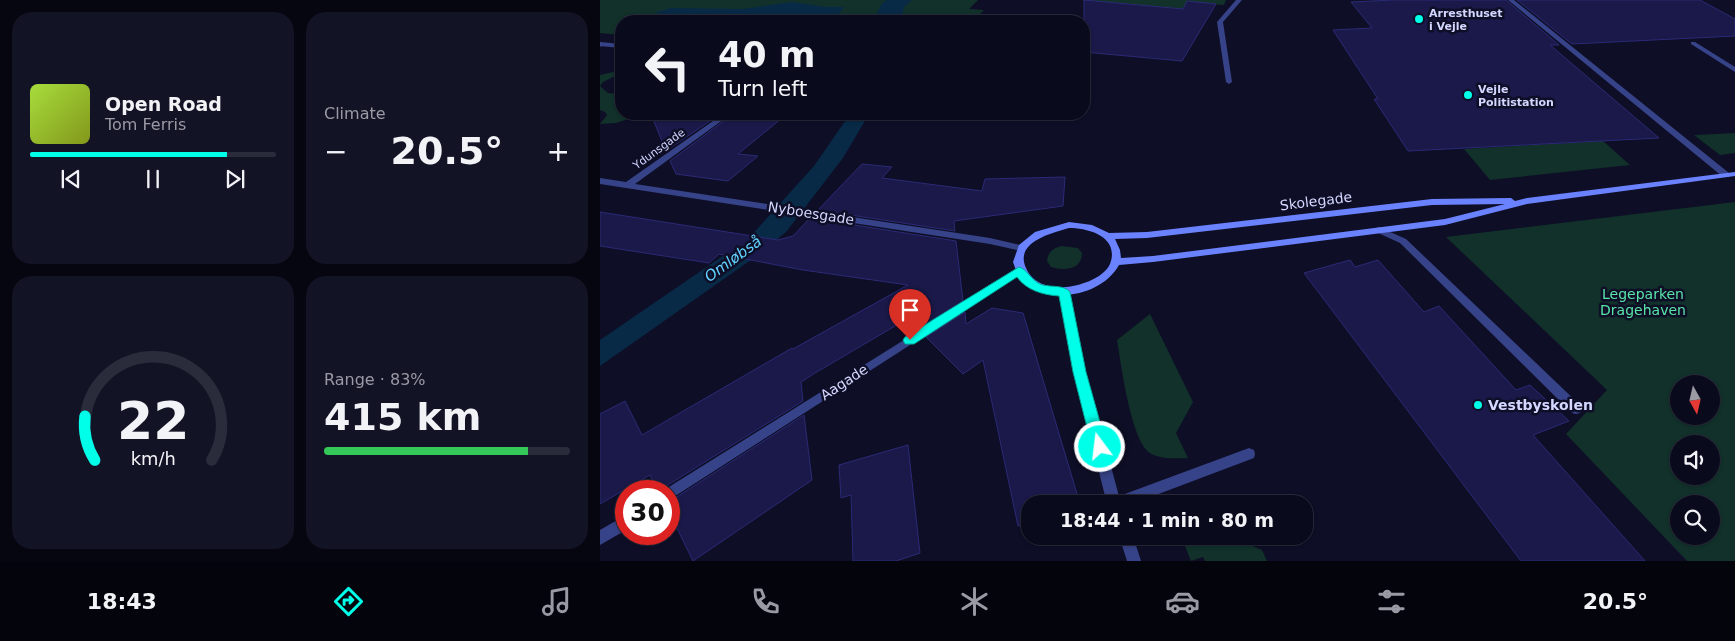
<!DOCTYPE html>
<html lang="en">
<head>
<meta charset="utf-8">
<style>
  body { margin:0; font-family:"DejaVu Sans",sans-serif; background:#131326; color:#f1f3f6; height:100vh; display:flex; flex-direction:column; font-size:19px; white-space:nowrap }
  * { box-sizing:border-box; margin:0 }
  p { font-size:16px; color:#999aa4 }
  .icon { flex:none; width:28px; height:28px; fill:none; stroke:currentColor; stroke-width:2; stroke-linecap:round; stroke-linejoin:round }
  .map { position:relative; flex:1; overflow:hidden }
  .drawer { display:flex; flex-direction:column; gap:12px; padding:12px; background:#060610; width:600px }
  .drawer>* { flex:none }
  .top-card { position:absolute; left:15px; top:15px; width:475px; height:105px; border-radius:20px; box-shadow:0 1px 4px #0004,0 0 0 1px #2a2b3b; background:#0a0a1d; color:#f1f3f6; overflow:hidden }
  .needle { width:32px; rotate:172deg }
  .tools { position:absolute; left:1070px; top:375px; display:grid; gap:10px }
  .tools a { display:grid; place-items:center; width:50px; height:50px; border-radius:50%; background:#0a0a1d; box-shadow:0 1px 4px #0004,0 0 0 1px #2a2b3b; font-size:25px }
  .speed { position:absolute; left:15px; top:480px; display:flex; gap:10px; font-size:25px; font-weight:700; text-align:center }
  .speed>* { display:grid; place-content:center; width:65px; height:65px; border-radius:50%; background:#0a0a1d; box-shadow:0 1px 4px #0004,0 0 0 1px #2a2b3b; line-height:1 }
  .speed .limit { border:8px solid #d22; background:#fff; color:#111 }
  .pin { position:absolute; display:grid; place-items:center; width:42px; height:42px; color:#fff; margin:-51px -21px; border-radius:50% 50% 50% 0; rotate:-45deg; box-shadow:0 0 5px #0007 }
  .pin .icon { rotate:45deg }
  .me { position:absolute; width:55px; margin:-28px; rotate:345deg; stroke-linejoin:round; filter:drop-shadow(0 0 4px #0008) }
  .turn { display:flex; align-items:center; gap:18px; height:105px; padding:0 20px; font-size:22px }
  .turn .icon { width:65px; height:65px; stroke-width:2.5 }
  .turn b { display:block; font-size:35px; line-height:42px }
  .big { font-size:38px; font-weight:800; line-height:1.1 }
  .drawer .widget { flex:1; display:flex; flex-direction:column; justify-content:center; gap:8px; min-width:0; padding:0 18px; border-radius:20px; background:#131326 }
  .drawer .dial { align-items:center; gap:0 }
  .dial svg { height:130px; overflow:visible; fill:none; stroke:#2a2b3b; stroke-width:7; stroke-linecap:round; text-anchor:middle }
  .dial text { fill:#f1f3f6; stroke:none }
  .song { display:flex; align-items:center; gap:15px }
  .cover { width:60px; height:60px; border-radius:8px; background:linear-gradient(135deg,hsl(80 70% 55%),hsl(70 70% 35%)) }
  .played { height:5px; border-radius:2px; background:linear-gradient(90deg,#00ffe9 80%,#2a2b3b 80%) }
  .keys { display:flex; justify-content:space-around; direction:ltr }
  .heat { display:flex; justify-content:space-between; align-items:center; font-size:28px; direction:ltr }
  .charge { height:8px; border-radius:4px; background:linear-gradient(90deg,#34c759 83%,#2a2b3b 0) }
  .drawer .tiles { flex:1; display:grid; gap:12px; grid-template-columns:repeat(2,1fr) }
  .trip { position:absolute; left:421px; top:495px; width:292px; height:50px; border-radius:20px; background:#0a0a1d; box-shadow:0 1px 4px #0004,0 0 0 1px #2a2b3b; font-weight:800; line-height:50px; text-align:center }
  .tab-bar { display:flex; height:80px; justify-content:space-around; align-items:center; background:#04040c; color:#999aa4 }
  .tab-bar .icon { width:35px; height:35px }
  .tab-bar .active { color:#00ffe9 }
  .tab-bar b { font-size:22px; color:#f1f3f6 }
  main { display:flex; flex:1; min-height:0 }
  .map>svg:first-child { display:block }
</style>
</head>
<body>
<main>
<section class="drawer">
<div class="tiles">
<div class="widget">
<div class="song"><i class="cover"></i><div><b>Open Road</b><p>Tom Ferris</p></div></div>
<div class="played"></div>
<div class="keys"><svg class="icon" aria-label="previous" viewBox="0 0 24 24"><path d="M18 5L8 12l10 7zM5 5v14"/></svg><svg class="icon" aria-label="pause" viewBox="0 0 24 24"><path d="M8 5v14M16 5v14"/></svg><svg class="icon" aria-label="next" viewBox="0 0 24 24"><path d="M6 5l10 7-10 7zM19 5v14"/></svg></div>
</div>
<div class="widget"><p>Climate</p>
<div class="heat"><a>−</a><b class="big">20.5°</b><a>+</a></div>
</div>
<div class="widget dial"><svg viewBox="0 0 100 80">
<path d="M14 69A42 42 0 1 1 86 69"/>
<path d="M14 69A42 42 0 0 1 8 42" stroke="#00ffe9"/>
<text x="50" y="56" font-size="32" font-weight="700">22</text>
<text x="50" y="72" font-size="11">km/h</text>
</svg></div>
<div class="widget"><p>Range · 83%</p><b class="big">415 km</b><div class="charge"></div></div>
</div>
</section>
<div class="map">
<svg width="1135" height="561" viewBox="0 0 1135 561">
  <rect width="100%" height="100%" fill="#0e0e27"/>
  <path fill="#11312a" fill-rule="evenodd" d="M0,0H378L369,9L384,10L373,21H21V35L0,33Z
    M480,0H626L624,5L587,2L583,9Z
    M13,72L21,73L3,82L0,86L8,93L21,94V114H31L34,117L16,123L0,124L7,115L5,112L0,110V75Z
    M1135,133V153L1120,155L1094,135Z
    M1003,141L1030,165L890,180L864,149Z
    M1135,202V561H1087L966,434L1007,390L846,237ZM1079,384H1111V416H1079ZM1079,444H1111V476H1079ZM1079,504H1111V536H1079Z
    M461,246L478,248L482,253C482,270 464,271 451,267L447,261C448,252 452,249 461,246Z
    M550,314L593,402L576,433L588,458C575,458 561,460 550,453C531,441 521,364 517,340Z
    M581,536H628L662,550L667,561H605L603,557L591,561Z"/>
  <path fill="#082a46" d="M287,0H312L304,7L301,21H273L282,3Z
    M192,2L226,7H244L234,21H176L106,15L98,17L54,13L71,8L142,9Z
    M250,114H269L243,158L186,232L158,255L0,366V340L149,238L214,166Z"/>
  <path fill="#1a1949" stroke="#2b2a76" d="M484,0L583,9L587,1L616,4L582,61L484,52Z
    M793,0H906L959,45H950L1059,138L808,151L774,99H778L733,30L772,28L751,2Z
    M917,0H1100L1135,19V36L972,44Z
    M51,114H120L66,151Z
    M133,114H187L138,154L158,156L128,181L76,174L70,161Z
    M262,164L292,167L282,178L382,191L385,179L465,177L463,206L354,221L355,231L218,210Z
    M0,212L178,240L193,236L210,218L356,241L363,301L318,329L307,319L215,373L201,382L203,401L63,488L62,491H58L50,475L0,504V414L25,401L42,435L192,348L193,349L308,285L203,270L119,254L109,263L0,246Z
    M750,260L755,267L778,260L824,312L839,306L916,390L930,385L969,421L933,435L1045,561H921L704,273Z
    M392,308L423,313L480,504H430L431,536L428,537L425,524L418,526L383,360L363,374L326,337L365,312L366,324Z
    M204,415L212,480L93,561L69,512V502Z
    M308,445L320,553L296,561H253L251,495L241,498L239,465Z"/>
  <g fill="none" stroke-linecap="round" stroke-linejoin="round">
    <path fill="#374388" fill-rule="evenodd" d="M636,0H642L623,22L632,82L629,84L626,82L617,22Z
      M908,0H914L1129,173V177H1123Z
      M0,42L21,44V48L0,46Z
      M1091,42H1095L1135,67V72L1091,44Z
      M779,227L806,239L980,405L982,409L980,413L976,414L972,413L800,243L776,232L774,230L776,228Z
      M649,448L654,450L655,454L654,458L532,504H507L509,499L514,498Z"/>
    <path fill="#374388" fill-rule="evenodd" d="M0,42L4,44L0,47Z
      M123,114H131L35,184L390,238L424,246L426,248L421,251L390,244L0,184V178L26,182Z
      M419,268L422,269L424,271L422,273L69,500V491H64V490Z
      M464,288L469,292L486,372L521,504H507L474,372L459,292Z
      M26,515V530L0,545V530Z
      M519,536H533L541,561H527Z"/>
    <path fill="#6b82ff" fill-rule="evenodd" d="M1135,172V176L927,204L845,225L553,262L519,265C501,297 448,306 421,279C417,275 415,267 413,262L419,245L435,232L469,222L492,225L509,233L547,232L832,199L911,198L915,201L927,198ZM905,204L845,219L553,256L521,258L520,250L515,239L547,238L832,205ZM469,228C489,228 520,237 510,264C502,282 465,291 449,286C439,284 430,278 426,268C414,242 452,233 469,228Z"/>
  </g>
  <path fill="#00ffe9" stroke="#00a697" d="M419,267C427,269 431,280 440,284C449,288 464,284 470,292L486,372L507,447L505,452L500,453L494,452L492,447L473,372L459,296C443,295 426,290 417,277L314,344H305L303,340L305,337Z"/>
  <g fill="#00ffe9" stroke="#0e0e27" stroke-width="2">
    <circle cx="819" cy="19" r="5"/>
    <circle cx="868" cy="95" r="5"/>
    <circle cx="878" cy="405" r="5"/>
  </g>
  <g text-anchor="middle" dominant-baseline="central" stroke-width="5" stroke-linejoin="round" paint-order="stroke">
    <g font-size="11" font-weight="bold" fill="#d4d7ff" stroke="#0e0e27" text-anchor="start">
      <text x="829" y="13">Arresthuset<tspan x="829" dy="13">i Vejle</tspan></text>
      <text x="878" y="89">Vejle<tspan x="878" dy="13">Politistation</tspan></text>
    </g>
    <g font-size="11" fill="#d4d7ff" stroke="#0e0e27">
      <text transform="translate(59 149) rotate(-36)">Ydunsgade</text>
    </g>
    <g font-size="14" fill="#d4d7ff" stroke="#0e0e27">
      <text transform="translate(716 201) rotate(-7)">Skolegade</text>
      <text transform="translate(211 213) rotate(9)">Nyboesgade</text>
      <text transform="translate(244 382) rotate(-33)">Aagade</text>
    </g>
    <g font-size="14" fill="#59e5a8" stroke="#0e0e27">
      <text x="1043" y="294">Legeparken<tspan x="1043" dy="16">Dragehaven</tspan></text>
    </g>
    <g font-size="14" font-weight="bold" fill="#d4d7ff" stroke="#0e0e27" text-anchor="start">
      <text x="888" y="405">Vestbyskolen</text>
    </g>
    <g font-size="15" font-style="italic" fill="#62d3ff" stroke="#0e0e27">
      <text transform="translate(133 259) rotate(-36)">Omløbså</text>
    </g>
  </g>
</svg>
<div class="tools">
<a><svg class="needle" viewBox="-14 -14 28 28"><path d="M0-13l5 13h-10z" fill="#e53935"/><path d="M0 13l5-13h-10z" fill="#999aa4"/></svg></a>
<a><svg class="icon" aria-label="sound" viewBox="0 0 24 24"><path d="M4 9h4l5-4v14l-5-4H4zM17 9q2 3 0 6"/></svg></a>
<a><svg class="icon" aria-label="search" viewBox="0 0 24 24"><circle cx="10" cy="10" r="6"/><path d="M15 15l6 6"/></svg></a>
</div>
<div class="speed"><div class="limit">30</div></div>
<div class="pin" style="left:310px;top:340px;background:#d93025"><svg class="icon" aria-label="arrive" viewBox="0 0 24 24"><path d="M6 21V4h12l-3 4 3 4H6"/></svg></div>
<svg class="me" style="left:500px;top:447px" viewBox="-20 -20 40 40"><circle r="17" fill="#00ffe9" stroke="#fff" stroke-width="3"/><path d="M0-11L8 9 0 5-8 9z" fill="#fff"/></svg>
<div class="trip">18:44 · 1 min · 80 m</div>
<div class="top-card">
<div class="turn"><svg class="icon" aria-label="left" viewBox="0 0 24 24"><path d="M17 20v-9H6M10 6l-5 5 5 5"/></svg><div><b>40 m</b>Turn left</div></div>
</div>
</div>
</main>
<nav class="tab-bar">
<b>18:43</b>
<svg class="icon active" aria-label="directions" viewBox="0 0 24 24"><path d="M12 3l9 9-9 9-9-9zM9 14v-3h6M13 9l2 2-2 2"/></svg>
<svg class="icon" aria-label="music" viewBox="0 0 24 24"><path d="M9 18V5l10-2v13"/><circle cx="6" cy="18" r="3"/><circle cx="16" cy="16" r="3"/></svg>
<svg class="icon" aria-label="phone" viewBox="0 0 24 24"><path d="M5 4h4l2 5-3 2q2 4 5 5l2-3 5 2v4C11 20 4 13 5 4z"/></svg>
<svg class="icon" aria-label="climate" viewBox="0 0 24 24"><path d="M12 3v18M4 7l16 10M4 17L20 7"/></svg>
<svg class="icon" aria-label="car" viewBox="0 0 24 24"><path d="M5 17H2v-5l4-1 3-4h7l3 4 3 1v5h-3M9 17h6M6 11h13"/><circle cx="7" cy="17" r="2"/><circle cx="17" cy="17" r="2"/></svg>
<svg class="icon" aria-label="filters" viewBox="0 0 24 24"><path d="M4 7h16M4 17h16"/><circle cx="9" cy="7" r="2"/><circle cx="15" cy="17" r="2"/></svg>
<b>20.5°</b>
</nav>
</body>
</html>
